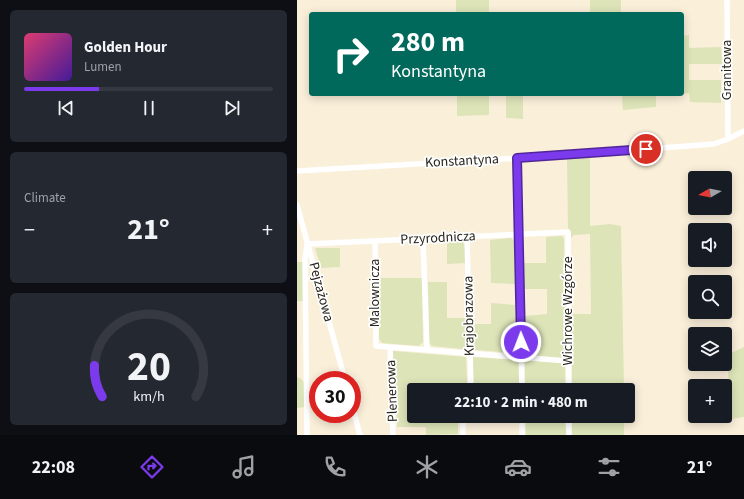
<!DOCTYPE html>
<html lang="en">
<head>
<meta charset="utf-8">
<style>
  body { margin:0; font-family:"Source Sans 3",sans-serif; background:#242831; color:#f1f3f6; height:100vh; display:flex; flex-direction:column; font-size:15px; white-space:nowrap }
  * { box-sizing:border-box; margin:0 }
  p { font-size:13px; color:#9ea1a6 }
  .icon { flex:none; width:22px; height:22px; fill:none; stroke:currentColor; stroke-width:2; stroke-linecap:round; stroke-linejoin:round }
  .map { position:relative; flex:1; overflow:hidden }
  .panel { display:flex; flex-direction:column; gap:10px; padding:10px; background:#0d0f14; width:297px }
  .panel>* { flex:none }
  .top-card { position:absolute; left:12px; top:12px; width:375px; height:84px; border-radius:4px; box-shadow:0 2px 10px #0003; background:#00695c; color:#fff; overflow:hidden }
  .needle { width:26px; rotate:261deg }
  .fabs { position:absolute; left:391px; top:171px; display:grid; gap:8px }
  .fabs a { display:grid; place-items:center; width:44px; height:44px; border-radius:4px; background:#171b24; box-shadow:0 2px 10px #0003; font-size:20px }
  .speed { position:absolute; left:12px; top:371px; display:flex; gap:8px; font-size:20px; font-weight:700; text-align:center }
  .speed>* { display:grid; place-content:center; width:52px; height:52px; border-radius:50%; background:#171b24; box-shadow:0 2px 10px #0003; line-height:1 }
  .speed .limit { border:6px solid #d22; background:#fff; color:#111 }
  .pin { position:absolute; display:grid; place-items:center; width:34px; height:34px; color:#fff; margin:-17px; border:2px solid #fff; border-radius:50%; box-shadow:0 1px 4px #0007 }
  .me { position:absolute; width:44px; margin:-22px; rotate:359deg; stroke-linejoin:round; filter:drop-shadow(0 0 3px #0008) }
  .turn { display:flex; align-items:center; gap:14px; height:84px; padding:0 16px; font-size:18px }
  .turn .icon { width:52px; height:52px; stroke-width:2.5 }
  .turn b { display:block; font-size:28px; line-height:34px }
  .big { font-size:30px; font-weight:700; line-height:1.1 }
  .panel .widget { flex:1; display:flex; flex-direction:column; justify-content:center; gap:6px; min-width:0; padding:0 14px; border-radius:6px; background:#242831 }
  .panel .dial { align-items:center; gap:0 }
  .dial svg { height:104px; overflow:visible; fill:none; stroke:#363941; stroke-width:7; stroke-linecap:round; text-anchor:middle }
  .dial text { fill:#f1f3f6; stroke:none }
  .song { display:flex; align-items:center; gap:12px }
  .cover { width:48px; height:48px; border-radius:6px; background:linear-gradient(135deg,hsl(340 70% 55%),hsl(260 70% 35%)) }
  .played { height:4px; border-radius:2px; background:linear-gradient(90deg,#7c3aed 30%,#363941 30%) }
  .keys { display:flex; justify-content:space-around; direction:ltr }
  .heat { display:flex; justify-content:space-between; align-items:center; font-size:22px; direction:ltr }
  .trip { position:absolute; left:110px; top:383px; width:228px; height:40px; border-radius:4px; background:#171b24; box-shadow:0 2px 10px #0003; font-weight:700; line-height:40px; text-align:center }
  .menu { display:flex; height:64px; justify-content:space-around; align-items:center; background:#090b0e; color:#9ea1a6 }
  .menu .icon { width:28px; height:28px }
  .menu .active { color:#7c3aed }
  .menu b { font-size:18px; color:#f1f3f6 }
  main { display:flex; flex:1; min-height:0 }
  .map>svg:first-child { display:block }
</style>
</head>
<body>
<main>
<section class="panel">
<div class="widget">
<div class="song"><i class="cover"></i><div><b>Golden Hour</b><p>Lumen</p></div></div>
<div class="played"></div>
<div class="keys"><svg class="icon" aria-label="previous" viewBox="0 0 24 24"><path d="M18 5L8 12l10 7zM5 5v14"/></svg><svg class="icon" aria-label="pause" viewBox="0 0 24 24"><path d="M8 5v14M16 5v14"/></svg><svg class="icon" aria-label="next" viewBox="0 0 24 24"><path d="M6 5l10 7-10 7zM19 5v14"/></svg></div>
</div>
<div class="widget"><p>Climate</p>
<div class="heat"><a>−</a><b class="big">21°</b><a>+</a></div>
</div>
<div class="widget dial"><svg viewBox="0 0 100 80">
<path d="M14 69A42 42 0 1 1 86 69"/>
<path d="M14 69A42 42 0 0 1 8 45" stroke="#7c3aed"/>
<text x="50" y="56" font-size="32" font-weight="700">20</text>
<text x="50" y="72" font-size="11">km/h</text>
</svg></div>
</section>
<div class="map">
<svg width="447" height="435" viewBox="0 0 447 435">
  <rect width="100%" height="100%" fill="#faefd9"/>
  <path fill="#dde4b8" d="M159,0H192V14H159Z
    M293,0H324V14H293Z
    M392,35V48L424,47L425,64H392V80H424V103L393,102L392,93L385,94V36Z
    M160,94H192V115L160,116Z
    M209,94H226V119L209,118Z
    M359,95V107L326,110L325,96Z
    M293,157V226L313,224L324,226L327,390H274V314H294L293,234L277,235L274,238V234L271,228L270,159Z
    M265,236L267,239L268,390H228L227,316L250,314V289H227V263H249V237Z
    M214,238L218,242V284L194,283L193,240Z
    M165,241L168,244L169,263L150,264V242Z
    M18,248H43V267L24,268Z
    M0,262H6V301H0Z
    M81,278H125L126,342L122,346L85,343L82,339Z
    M131,282H150V318H169L170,346L165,349L135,346L132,343Z
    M194,303L218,305L219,351L216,353L179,350L176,347V324H194Z
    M447,347V417L434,419L430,355Z
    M96,351L169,357L170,382L162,390H117V416H161V434L129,435V427H100L99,385L97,377Z
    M175,357L222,360V387L217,389L176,386Z
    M0,377L3,378L7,382V407L0,408Z
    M228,416H268L269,435H229Z
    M274,416H327V435H274Z"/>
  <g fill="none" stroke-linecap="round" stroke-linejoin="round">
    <path stroke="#fff" stroke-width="5.5" d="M430,0L431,139
      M220,158L225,390
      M0,171L256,156L417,144L431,139L447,131
      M0,205L48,380
      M126,239L130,349
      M78,241L79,346L271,361
      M93,348L96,435
      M174,388L205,390
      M167,390L169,388H174L170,237
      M55,406L63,435
      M225,416V435
      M272,416V435
      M10,435L8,259L10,244L271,232L272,390
      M166,435V416"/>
  </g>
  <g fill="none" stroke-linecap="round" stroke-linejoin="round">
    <defs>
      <path id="route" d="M224,342L220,158L349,149"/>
    </defs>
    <use href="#route" stroke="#51269a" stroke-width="10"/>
    <use href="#route" stroke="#7c3aed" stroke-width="7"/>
  </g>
  <g text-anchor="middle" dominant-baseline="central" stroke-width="3.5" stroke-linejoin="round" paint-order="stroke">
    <g font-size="14" fill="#29251d" stroke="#fdfefd">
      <text transform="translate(430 70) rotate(-90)">Granitowa</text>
      <text transform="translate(165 161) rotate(-3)">Konstantyna</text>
      <text transform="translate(141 238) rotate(-3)">Przyrodnicza</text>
      <text transform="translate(24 292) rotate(75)">Pejzażowa</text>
      <text transform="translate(78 293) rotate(-90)">Malownicza</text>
      <text transform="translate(271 311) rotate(-90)">Wichrowe Wzgórze</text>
      <text transform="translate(172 316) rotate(-91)">Krajobrazowa</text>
      <text transform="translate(95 391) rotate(-92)">Plenerowa</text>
    </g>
  </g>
</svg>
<div class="fabs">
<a><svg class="needle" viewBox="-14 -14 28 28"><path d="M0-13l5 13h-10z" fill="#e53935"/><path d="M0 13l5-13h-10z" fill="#9ea1a6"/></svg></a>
<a><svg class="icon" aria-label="sound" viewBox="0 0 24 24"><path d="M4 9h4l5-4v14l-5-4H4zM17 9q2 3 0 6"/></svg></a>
<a><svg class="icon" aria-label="search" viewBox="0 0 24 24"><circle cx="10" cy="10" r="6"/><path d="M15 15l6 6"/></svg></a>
<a><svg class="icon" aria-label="layers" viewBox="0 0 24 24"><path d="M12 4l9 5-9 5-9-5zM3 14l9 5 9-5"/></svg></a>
<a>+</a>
</div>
<div class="speed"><div class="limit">30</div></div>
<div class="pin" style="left:349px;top:149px;background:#d93025"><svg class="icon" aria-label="arrive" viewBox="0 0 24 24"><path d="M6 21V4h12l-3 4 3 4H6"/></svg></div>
<svg class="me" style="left:224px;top:342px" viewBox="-20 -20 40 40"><circle r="17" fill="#7c3aed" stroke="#fff" stroke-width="3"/><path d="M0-11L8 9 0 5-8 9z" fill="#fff"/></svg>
<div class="trip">22:10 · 2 min · 480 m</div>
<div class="top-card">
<div class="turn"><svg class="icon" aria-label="right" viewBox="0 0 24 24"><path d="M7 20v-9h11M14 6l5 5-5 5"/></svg><div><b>280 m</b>Konstantyna</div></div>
</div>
</div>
</main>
<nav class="menu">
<b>22:08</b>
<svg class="icon active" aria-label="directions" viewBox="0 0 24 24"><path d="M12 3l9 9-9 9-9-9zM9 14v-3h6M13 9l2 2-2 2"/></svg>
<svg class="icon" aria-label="music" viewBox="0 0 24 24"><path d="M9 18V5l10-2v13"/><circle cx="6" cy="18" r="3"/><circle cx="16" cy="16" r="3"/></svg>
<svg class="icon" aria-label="phone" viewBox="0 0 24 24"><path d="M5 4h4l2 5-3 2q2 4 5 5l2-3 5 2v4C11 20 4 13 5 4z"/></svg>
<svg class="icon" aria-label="climate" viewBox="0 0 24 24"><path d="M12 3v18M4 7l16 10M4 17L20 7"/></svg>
<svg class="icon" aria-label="car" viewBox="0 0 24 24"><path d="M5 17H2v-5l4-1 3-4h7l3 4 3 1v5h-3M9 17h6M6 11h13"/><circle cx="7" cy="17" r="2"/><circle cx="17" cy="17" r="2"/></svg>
<svg class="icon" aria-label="filters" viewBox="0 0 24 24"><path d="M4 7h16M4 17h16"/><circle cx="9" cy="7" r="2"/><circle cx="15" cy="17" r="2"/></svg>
<b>21°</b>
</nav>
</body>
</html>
